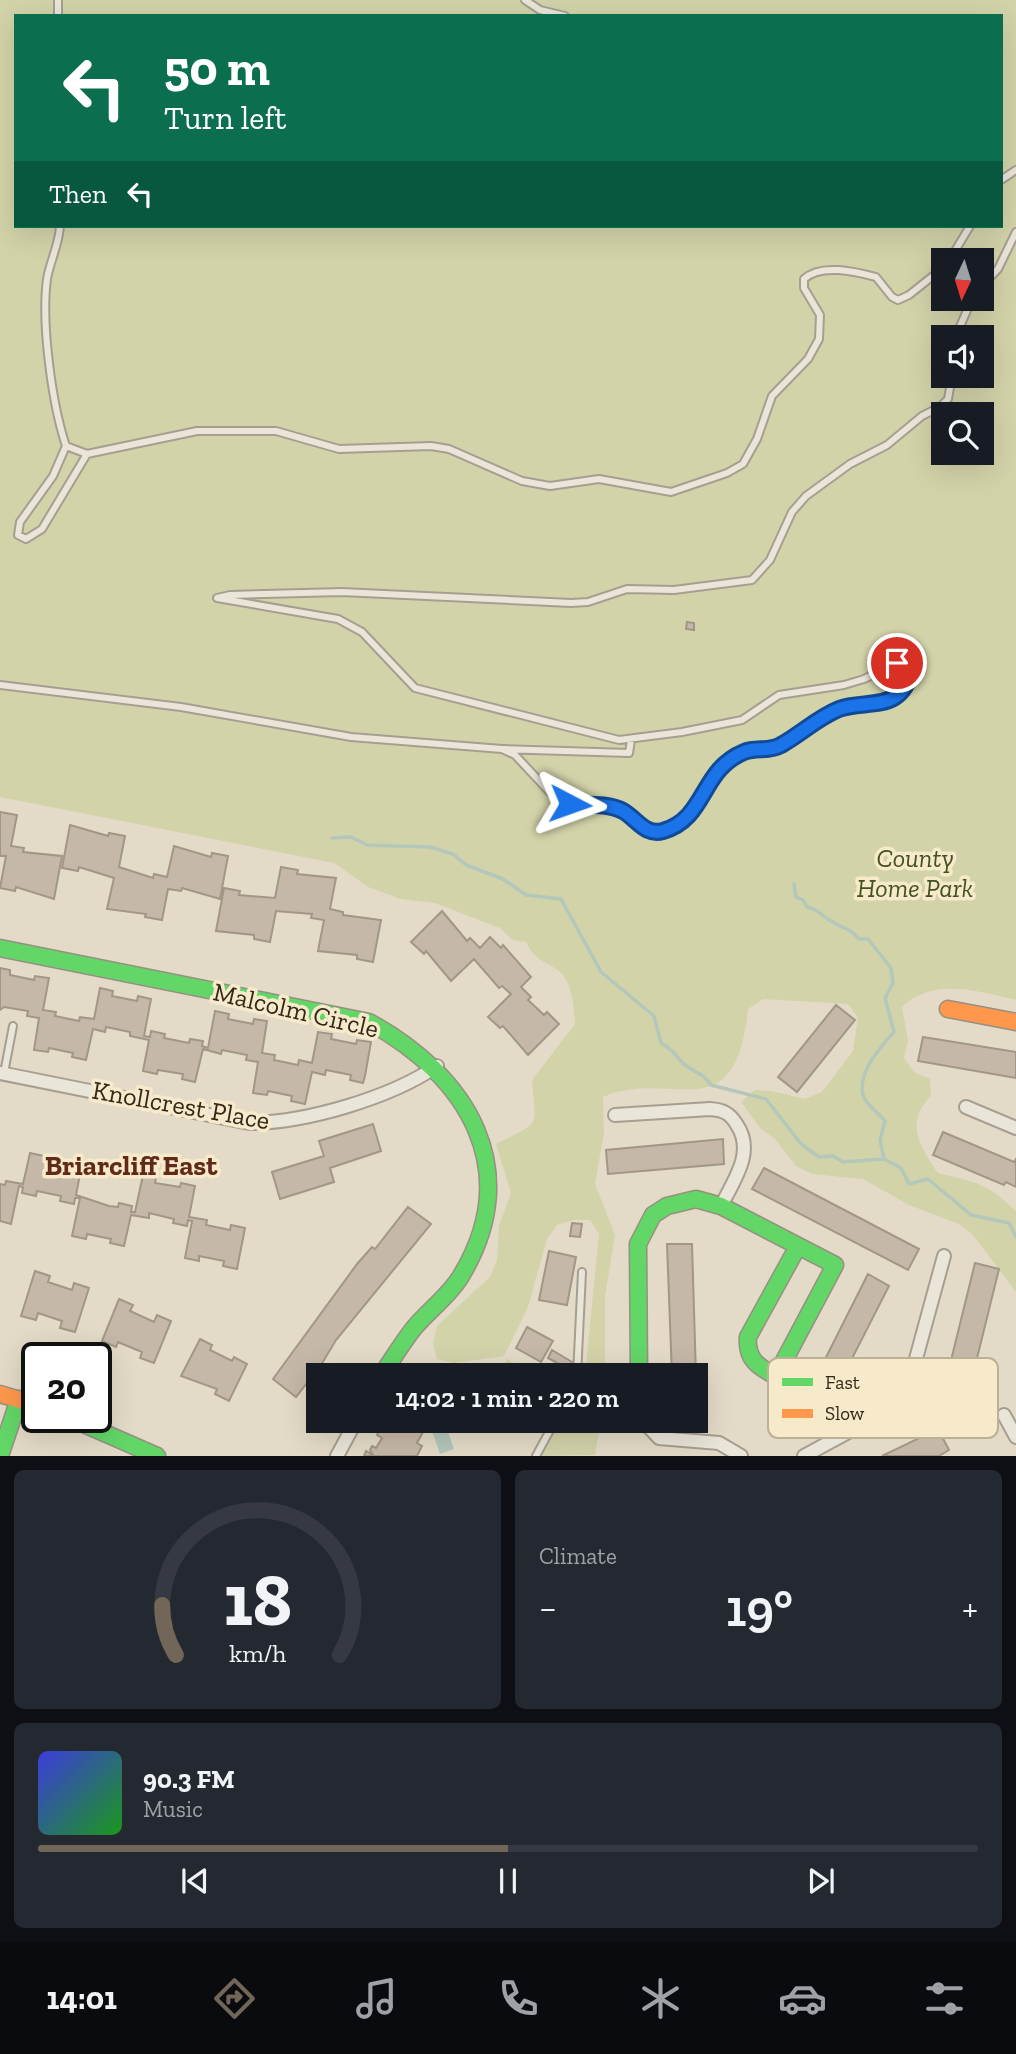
<!DOCTYPE html>
<html lang="en">
<head>
<meta charset="utf-8">
<style>
  body { margin:0; font-family:"Zilla Slab",serif; background:#242831; color:#f1f3f6; height:100vh; display:flex; flex-direction:column; font-size:26px; white-space:nowrap }
  * { box-sizing:border-box; margin:0 }
  p { font-size:23px; color:#9ea1a6 }
  .icon { flex:none; width:38px; height:38px; fill:none; stroke:currentColor; stroke-width:2; stroke-linecap:round; stroke-linejoin:round }
  .map { position:relative; height:1456px; overflow:hidden }
  .drawer { display:flex; flex-direction:column; gap:14px; padding:14px; background:#0d0f14; flex:1 }
  .drawer>* { flex:none }
  .guide { position:absolute; left:14px; top:14px; width:989px; height:214px; border-radius:0px; box-shadow:0 7px 28px #0002; background:#0b6e4f; color:#fff; overflow:hidden }
  .needle { width:46px; rotate:184deg }
  .controls { position:absolute; left:931px; top:248px; display:grid; gap:14px }
  .controls a { display:grid; place-items:center; width:63px; height:63px; border-radius:0px; background:#171b24; box-shadow:0 7px 28px #0002; font-size:35px }
  .speed { position:absolute; left:21px; top:1342px; display:flex; gap:14px; font-size:35px; font-weight:700; text-align:center }
  .speed>* { display:grid; place-content:center; width:91px; height:91px; border-radius:50%; background:#171b24; box-shadow:0 7px 28px #0002; line-height:1 }
  .speed .limit { border:4px solid #111; border-radius:10px; background:#fff; color:#111 }
  .pin { position:absolute; display:grid; place-items:center; width:60px; height:60px; color:#fff; margin:-30px; border:4px solid #fff; border-radius:50%; box-shadow:0 2px 7px #0007 }
  .me { position:absolute; width:77px; margin:-38px; rotate:94deg; stroke-linejoin:round; filter:drop-shadow(0 0 5px #0008) }
  .turn { display:flex; align-items:center; gap:24px; height:147px; padding:0 35px; font-size:32px }
  .turn .icon { width:91px; height:91px; stroke-width:2.5 }
  .turn b { display:block; font-size:49px; line-height:60px }
  .then { display:flex; align-items:center; height:66px; padding:0 35px; background:#0003; gap:14px; font-size:26px }
  .big { font-size:52px; font-weight:600; line-height:1.1 }
  .drawer .card { flex:1; display:flex; flex-direction:column; justify-content:center; gap:10px; min-width:0; padding:0 24px; border-radius:10px; background:#242831 }
  .drawer .dial { align-items:center; gap:0 }
  .dial svg { height:182px; overflow:visible; fill:none; stroke:#363941; stroke-width:7; stroke-linecap:round; text-anchor:middle }
  .dial text { fill:#f1f3f6; stroke:none }
  .song { display:flex; align-items:center; gap:21px }
  .cover { width:84px; height:84px; border-radius:10px; background:linear-gradient(135deg,hsl(240 70% 55%),hsl(120 70% 35%)) }
  .played { height:7px; border-radius:4px; background:linear-gradient(90deg,#716657 50%,#363941 50%) }
  .keys { display:flex; justify-content:space-around; direction:ltr }
  .heat { display:flex; justify-content:space-between; align-items:center; font-size:38px; direction:ltr }
  .drawer .tiles { flex:1; display:grid; gap:14px; grid-template-columns:1fr 1fr }
  .card:last-child { grid-column:span 2 }
  .trip { position:absolute; left:306px; top:1363px; width:402px; height:70px; border-radius:0px; background:#171b24; box-shadow:0 7px 28px #0002; font-weight:600; line-height:70px; text-align:center }
  .tab-bar { display:flex; height:112px; justify-content:space-around; align-items:center; background:#090b0e; color:#9ea1a6 }
  .tab-bar .icon { width:49px; height:49px }
  .tab-bar .on { color:#716657 }
  .tab-bar b { font-size:32px; color:#f1f3f6 }
  .map>svg:first-child { display:block }
</style>
</head>
<body>
<div class="map">
<svg width="1016" height="1456" viewBox="0 0 1016 1456">
  <rect width="100%" height="100%" fill="#e3dbc7"/>
  <path fill="#d2d3a9" fill-rule="evenodd" d="M0,0H1016V1000C977,991 933,977 902,1007L908,1041L904,1058L914,1072L930,1079L931,1096C905,1122 919,1146 938,1173C978,1183 985,1182 1016,1211V1292L973,1235L959,1224L909,1205L863,1179L812,1174L796,1166L775,1139L761,1129L741,1102L755,1090L772,1091L805,1099L822,1092L853,1051L858,1018L848,1004L763,999L748,1009C735,1135 672,1067 603,1097L604,1133L595,1184L615,1235L605,1296V1375H585L599,1234L590,1220H573L557,1225L547,1239L528,1307L504,1356L454,1363L437,1359L433,1343L437,1326L490,1277L497,1260L499,1226L511,1193L496,1144C542,1120 536,1131 532,1080L575,1024C574,1009 573,988 563,975C549,960 538,966 526,942L513,940L500,928L435,903L401,899L368,887L334,863L0,797ZM16,16H1001V226H16ZM943,261H982V299H943ZM943,338H982V376H943ZM943,415H982V453H943Z
    M507,1359L524,1369L521,1375H498Z
    M559,1421H601L595,1455L539,1456Z"/>
  <path fill="#b4c7bb" d="M446,1426L454,1449L440,1454L432,1431Z"/>
  <g fill="none" stroke-linecap="round" stroke-linejoin="round">
    <path stroke="#b4c7bb" stroke-width="3.5" d="M332,838L351,837L367,845L430,847L453,854L466,865L503,879L526,895L561,899L601,972L654,1016L661,1043C675,1050 677,1060 688,1067C698,1074 704,1074 711,1085L766,1099L801,1144L819,1157L833,1156L843,1162L884,1159L901,1168L909,1184L928,1179L971,1215L1009,1223L1016,1237
      M794,884L796,897L803,900L807,907C819,909 820,915 831,921C843,929 848,926 859,939H868L891,968L893,983L885,998L894,1032C881,1047 857,1072 863,1095C866,1105 879,1113 885,1121L880,1140L884,1159"/>
  </g>
  <path fill="#c6b8a8" stroke="#a29687" stroke-width="2" d="M687,622L694,623V630L686,629Z
    M0,812L17,815L11,846L24,848L23,852L62,856L54,899L16,887L15,891L0,888L6,856H0Z
    M70,825L108,836L109,833L125,836L119,867L153,878L154,874L167,877L174,846L211,857L212,853L228,856L220,899L182,888L181,891L168,889L162,920L145,917L146,914L107,909L114,878L79,867L78,871L62,868Z
    M281,867L298,870L297,874L336,878L330,909L343,912V915L381,920L373,962L357,959V955L318,951L324,920L311,918L312,914L276,911L270,942L254,939V935L216,931L224,888L240,891L239,895L275,898Z
    M442,911L467,941L470,938L480,948L490,937L501,948L503,945L531,977L521,987L531,997L528,1000L544,1015L547,1012L559,1024L528,1055L503,1026L500,1028L488,1017L511,994L502,986L499,988L474,959L451,981L426,951L424,954L411,942Z
    M0,968L10,970V975L34,980L35,976L49,978L43,1010L56,1012L55,1016L79,1021L80,1017L94,1019L100,988L113,991L112,996L137,1001L138,996L151,999L144,1036L150,1037L151,1031L165,1034L164,1038L189,1043L190,1039L203,1041L202,1046L208,1048L215,1011L229,1014L228,1019L253,1024L254,1019L267,1021L262,1053L275,1055L274,1060L298,1065L299,1060L312,1063L318,1032L332,1034L331,1039L356,1044L357,1040L371,1042L365,1076L363,1083L350,1080L351,1075L326,1070L325,1075L312,1072L305,1104L291,1101L292,1096L268,1091L267,1095L253,1093L258,1062L246,1060L247,1055L222,1050L221,1054L203,1049L195,1082L182,1079L183,1074L158,1070L157,1074L143,1071L149,1040L130,1036V1032L106,1027L105,1032L93,1029L86,1060L72,1057L73,1053L49,1048L48,1052L34,1050L39,1018L27,1016L28,1011L4,1007L0,1010Z
    M836,1005L855,1020L797,1092L778,1077Z
    M923,1037L1016,1052V1078L918,1061Z
    M373,1124L381,1151L330,1168L334,1182L280,1199L272,1172L324,1156L319,1141Z
    M943,1132L1014,1162L1016,1159V1187L1006,1182L1004,1185L933,1155Z
    M723,1139L724,1164L608,1174L606,1150Z
    M30,1153L44,1156L43,1160L67,1165L68,1161L82,1164L76,1195L109,1206L118,1207L119,1203L132,1206L131,1212H135L143,1175L156,1178L155,1183L180,1187L181,1183L195,1186L189,1217L207,1220L206,1225L230,1230L231,1225L245,1228L237,1269L223,1266L224,1261L199,1256V1261L185,1258L192,1221L188,1220L187,1226L173,1223L174,1219L149,1213V1218L131,1215L124,1246L110,1243L111,1239L87,1234L86,1239L72,1236L80,1198H75L74,1204L60,1201L61,1196L37,1191L36,1196L22,1193L23,1187L19,1186L11,1224L0,1221V1184L5,1185L6,1181L23,1184Z
    M764,1168L919,1249L908,1270L752,1189Z
    M408,1207L431,1224L336,1340L321,1365L296,1397L273,1379L357,1264L372,1247L375,1249Z
    M572,1223L582,1224L580,1237L570,1236Z
    M667,1244H692L696,1376H672Z
    M549,1251L576,1257L567,1305L539,1300Z
    M975,1263L999,1269L963,1415L939,1409Z
    M35,1271L50,1276L48,1282L72,1290L74,1283L89,1288L75,1332L60,1328L62,1321L38,1313L36,1320L21,1316Z
    M868,1274L889,1286L836,1390L815,1379Z
    M119,1299L133,1305L130,1311L154,1322L157,1315L171,1321L154,1363L140,1358L142,1352L118,1342L116,1347L102,1341Z
    M527,1327L553,1341L541,1362L516,1348Z
    M200,1339L212,1345L210,1350L232,1361L234,1357L247,1364L229,1401L215,1394L217,1389L181,1376Z
    M552,1350L572,1362L568,1369L548,1358Z
    M391,1421H429L417,1443L422,1446L417,1456H364L366,1451L373,1455L370,1450L372,1446L376,1448L382,1438L377,1435L382,1425L388,1427Z
    M938,1429L949,1450L939,1456H882Z"/>
  <g fill="none" stroke-linecap="round" stroke-linejoin="round">
    <defs>
      <path id="lane" d="M58,0V16
        M525,0L540,10L565,16
        M1001,180L1016,170
        M60,226C59,245 50,261 47,279C41,323 52,404 66,446L87,454L197,431H276L339,449L431,446L449,449L522,481L550,486L599,479L671,492L727,473L743,464L757,439L772,396L808,359L819,339L820,315L804,288V279C821,263 856,272 876,277L892,297L898,300L909,295L943,268
        M949,261L970,226
        M982,286L998,269L1016,232
        M955,338L972,299
        M66,446L53,476L20,522L18,535L26,539L42,529L87,454
        M0,685L181,707L351,737L502,749L515,755L559,802L621,810L643,828L655,832L665,830L692,812L709,780L732,758L747,751L780,746L821,717L839,709L892,699L901,692L910,677L909,665L897,663L864,679L844,685L779,695L742,720L682,732L619,740L415,688L362,632L338,619L217,598L230,595L342,592L571,603L588,602L627,589L674,590L752,580L770,560L792,512L806,496L850,464L887,445L922,416L940,407L948,399L952,376
        M504,749L629,753L631,740
        M4,1073L13,1026
        M577,1376L582,1272
        M536,1456L555,1421"/>
      <path id="street" d="M0,1073L249,1123C305,1123 390,1098 437,1066
        M966,1107L1016,1128
        M615,1115L710,1109C723,1110 730,1113 737,1125C755,1152 734,1180 721,1206
        M1004,1415L1016,1437
        M643,1421L659,1438L719,1443L741,1456
        M337,1456L356,1421
        M804,1456L891,1409L908,1388L944,1256"/>
      <path id="fast" d="M0,948L369,1022C468,1076 525,1170 461,1276C449,1296 429,1310 414,1328C402,1343 392,1360 381,1376
        M639,1376L638,1244L653,1215L667,1206L696,1199L721,1206L835,1265L776,1376C758,1367 746,1359 748,1337L797,1248
        M70,1418L157,1456
        M0,1456L19,1399"/>
      <path id="slow" d="M948,1009L1016,1022
        M0,1394L37,1405"/>
    </defs>
    <use href="#lane" stroke="#a69f91" stroke-width="10"/>
    <use href="#street" stroke="#a69f91" stroke-width="16"/>
    <use href="#fast" stroke="#978f81" stroke-width="19"/>
    <use href="#slow" stroke="#978f81" stroke-width="19"/>
    <use href="#lane" stroke="#eae5d9" stroke-width="6"/>
    <use href="#street" stroke="#eae5d9" stroke-width="12"/>
    <use href="#fast" stroke="#63d668" stroke-width="16"/>
    <use href="#slow" stroke="#ff974d" stroke-width="16"/>
  </g>
  <g fill="none" stroke-linecap="round" stroke-linejoin="round">
    <defs>
      <path id="route" d="M570,804C586,805 608,803 623,811C637,819 645,836 663,831C707,818 700,770 744,752C756,747 769,752 781,745C801,734 817,718 839,709C857,702 879,707 895,697C904,691 909,680 911,670L904,662L897,663"/>
    </defs>
    <use href="#route" stroke="#114b97" stroke-width="18"/>
    <use href="#route" stroke="#1a73e8" stroke-width="12"/>
  </g>
  <g text-anchor="middle" dominant-baseline="central" stroke-width="7" stroke-linejoin="round" paint-order="stroke">
    <g font-size="26" font-style="italic" fill="#445121" stroke="#f6eacb">
      <text x="915" y="858">County<tspan x="915" dy="30">Home Park</tspan></text>
    </g>
    <g font-size="26" fill="#34271a" stroke="#f6eacb">
      <text transform="translate(296 1010) rotate(13)">Malcolm Circle</text>
      <text transform="translate(181 1105) rotate(10)">Knollcrest Place</text>
    </g>
    <g font-size="28" font-weight="bold" fill="#612919" stroke="#f6eacb">
      <text x="131" y="1165">Briarcliff East</text>
    </g>
  </g>
  <rect x="768" y="1358" width="230" height="80" rx="10" fill="#f6eacb" stroke="#bcb096" stroke-width="2"/>
  <rect x="782" y="1378" width="31" height="8" fill="#63d668"/>
  <rect x="782" y="1409" width="31" height="9" fill="#ff974d"/>
  <g font-size="19" fill="#34271a">
    <text x="825" y="1389">Fast</text>
    <text x="825" y="1420">Slow</text>
  </g>
</svg>
<div class="controls">
<a><svg class="needle" viewBox="-14 -14 28 28"><path d="M0-13l5 13h-10z" fill="#e53935"/><path d="M0 13l5-13h-10z" fill="#9ea1a6"/></svg></a>
<a><svg class="icon" aria-label="sound" viewBox="0 0 24 24"><path d="M4 9h4l5-4v14l-5-4H4zM17 9q2 3 0 6"/></svg></a>
<a><svg class="icon" aria-label="search" viewBox="0 0 24 24"><circle cx="10" cy="10" r="6"/><path d="M15 15l6 6"/></svg></a>
</div>
<div class="speed"><div class="limit">20</div></div>
<div class="pin" style="left:897px;top:663px;background:#d93025"><svg class="icon" aria-label="arrive" viewBox="0 0 24 24"><path d="M6 21V4h12l-3 4 3 4H6"/></svg></div>
<svg class="me" style="left:570px;top:804px" viewBox="-20 -20 40 40"><path d="M0-17L14 15 0 8-14 15z" fill="#1a73e8" stroke="#fff" stroke-width="4"/></svg>
<div class="trip">14:02 · 1 min · 220 m</div>
<div class="guide">
<div class="turn"><svg class="icon" aria-label="left" viewBox="0 0 24 24"><path d="M17 20v-9H6M10 6l-5 5 5 5"/></svg><div><b>50 m</b>Turn left</div></div>
<div class="then">Then<svg class="icon" aria-label="left" viewBox="0 0 24 24"><path d="M17 20v-9H6M10 6l-5 5 5 5"/></svg></div>
</div>
</div>
<section class="drawer">
<div class="tiles">
<div class="card dial"><svg viewBox="0 0 100 80">
<path d="M14 69A42 42 0 1 1 86 69"/>
<path d="M14 69A42 42 0 0 1 8 47" stroke="#716657"/>
<text x="50" y="56" font-size="32" font-weight="700">18</text>
<text x="50" y="72" font-size="11">km/h</text>
</svg></div>
<div class="card"><p>Climate</p>
<div class="heat"><a>−</a><b class="big">19°</b><a>+</a></div>
</div>
<div class="card">
<div class="song"><i class="cover"></i><div><b>90.3 FM</b><p>Music</p></div></div>
<div class="played"></div>
<div class="keys"><svg class="icon" aria-label="previous" viewBox="0 0 24 24"><path d="M18 5L8 12l10 7zM5 5v14"/></svg><svg class="icon" aria-label="pause" viewBox="0 0 24 24"><path d="M8 5v14M16 5v14"/></svg><svg class="icon" aria-label="next" viewBox="0 0 24 24"><path d="M6 5l10 7-10 7zM19 5v14"/></svg></div>
</div>
</div>
</section>
<nav class="tab-bar">
<b>14:01</b>
<svg class="icon on" aria-label="directions" viewBox="0 0 24 24"><path d="M12 3l9 9-9 9-9-9zM9 14v-3h6M13 9l2 2-2 2"/></svg>
<svg class="icon" aria-label="music" viewBox="0 0 24 24"><path d="M9 18V5l10-2v13"/><circle cx="6" cy="18" r="3"/><circle cx="16" cy="16" r="3"/></svg>
<svg class="icon" aria-label="phone" viewBox="0 0 24 24"><path d="M5 4h4l2 5-3 2q2 4 5 5l2-3 5 2v4C11 20 4 13 5 4z"/></svg>
<svg class="icon" aria-label="climate" viewBox="0 0 24 24"><path d="M12 3v18M4 7l16 10M4 17L20 7"/></svg>
<svg class="icon" aria-label="car" viewBox="0 0 24 24"><path d="M5 17H2v-5l4-1 3-4h7l3 4 3 1v5h-3M9 17h6M6 11h13"/><circle cx="7" cy="17" r="2"/><circle cx="17" cy="17" r="2"/></svg>
<svg class="icon" aria-label="filters" viewBox="0 0 24 24"><path d="M4 7h16M4 17h16"/><circle cx="9" cy="7" r="2"/><circle cx="15" cy="17" r="2"/></svg>
</nav>
</body>
</html>
